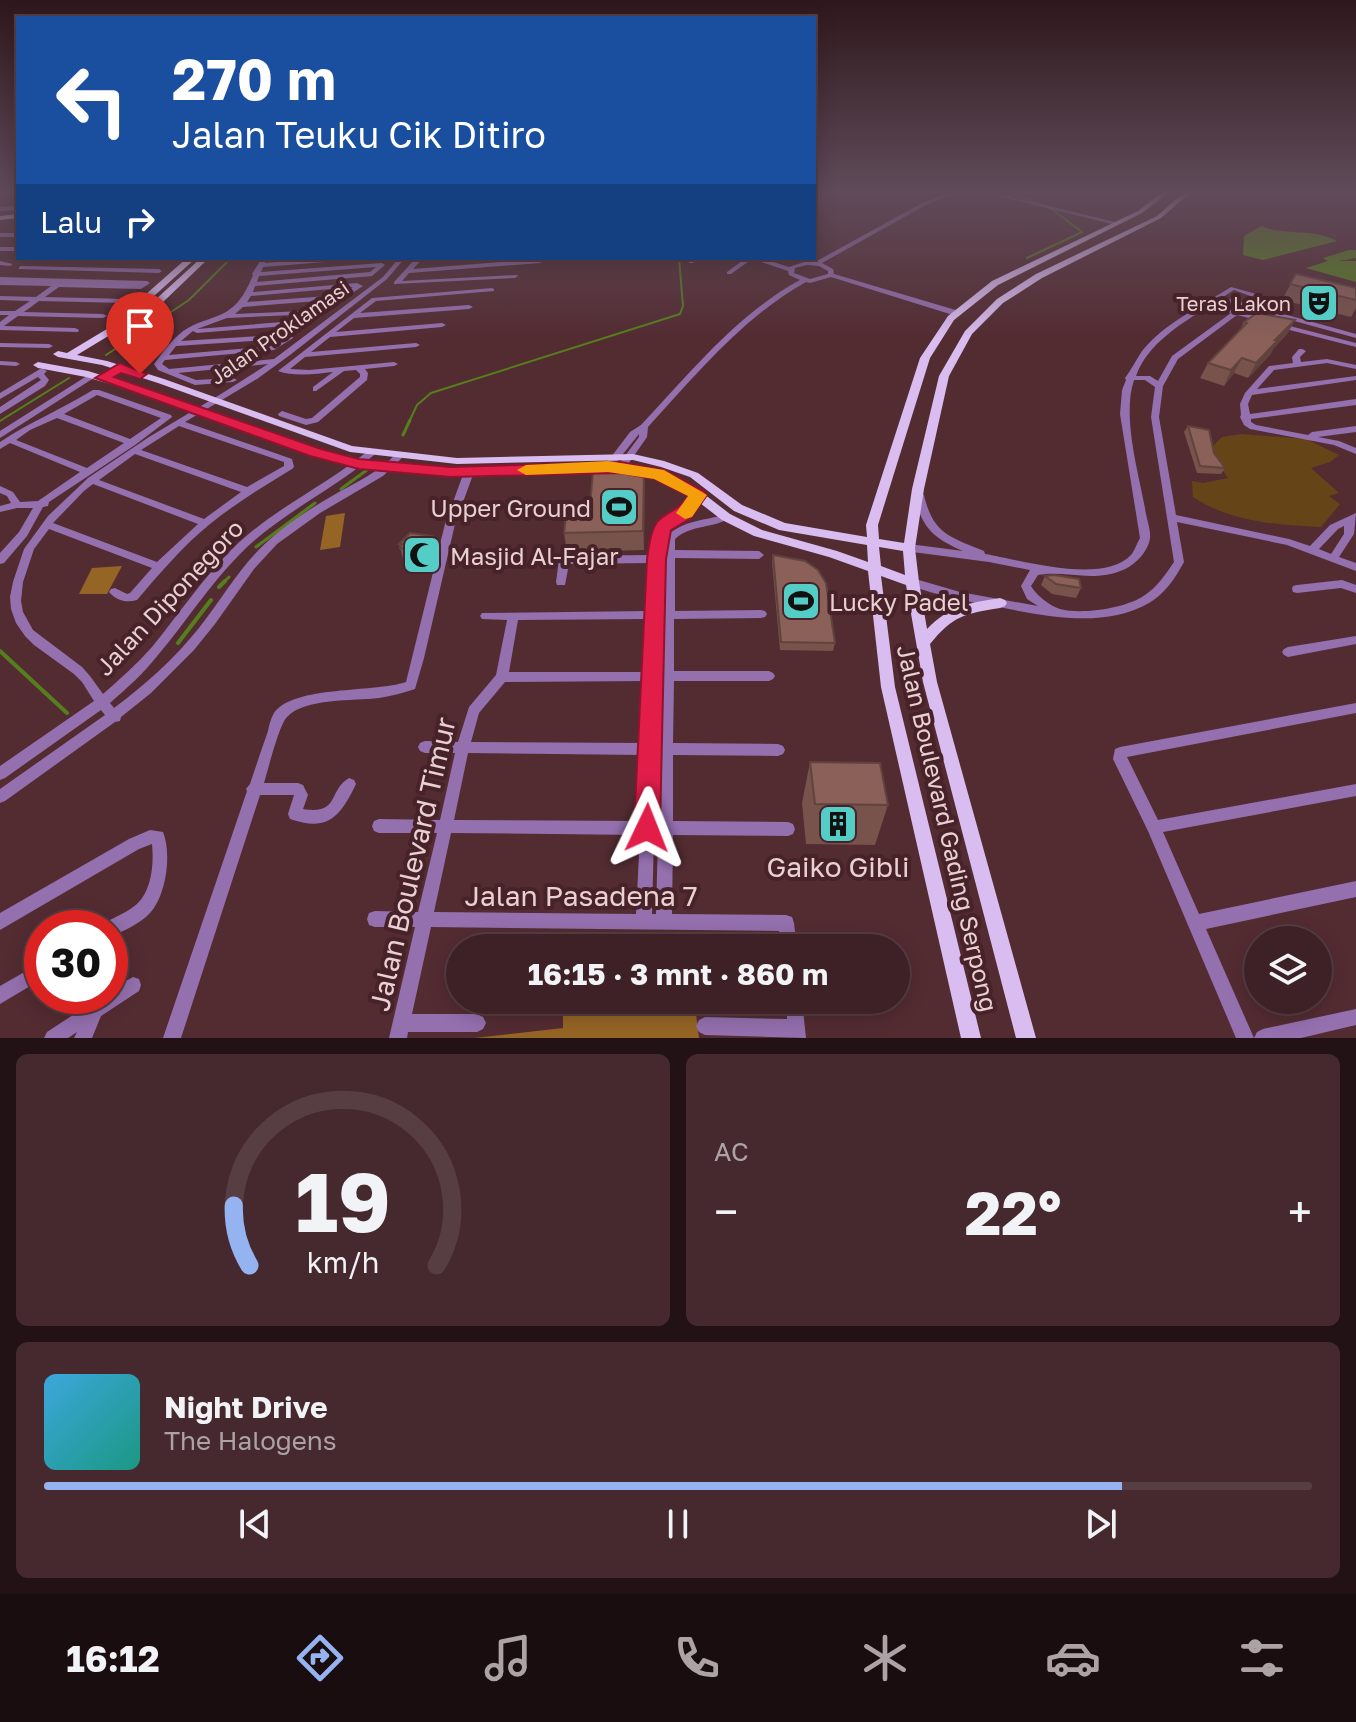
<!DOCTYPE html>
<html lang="id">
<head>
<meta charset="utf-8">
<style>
  body { margin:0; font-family:"Golos Text",sans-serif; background:#45292e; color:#f1f3f6; height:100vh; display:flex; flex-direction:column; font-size:30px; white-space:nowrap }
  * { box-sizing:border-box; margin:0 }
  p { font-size:26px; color:#ada3a7 }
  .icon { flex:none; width:44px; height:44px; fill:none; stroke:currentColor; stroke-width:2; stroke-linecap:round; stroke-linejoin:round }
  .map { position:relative; height:1038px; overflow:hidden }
  .panel { display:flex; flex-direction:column; gap:16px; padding:16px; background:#221215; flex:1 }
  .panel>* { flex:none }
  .guide { position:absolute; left:16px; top:16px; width:800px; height:244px; border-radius:0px; box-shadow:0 4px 20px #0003,0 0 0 2px #573e43; background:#1a4fa0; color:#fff; overflow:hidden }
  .buttons { position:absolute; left:1244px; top:926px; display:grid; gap:16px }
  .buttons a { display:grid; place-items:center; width:88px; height:88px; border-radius:50%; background:#3e2126; box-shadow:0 4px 20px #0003,0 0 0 2px #573e43; font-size:40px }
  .speed { position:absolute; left:24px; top:910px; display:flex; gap:16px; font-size:40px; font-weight:700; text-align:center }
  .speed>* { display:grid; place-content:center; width:104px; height:104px; border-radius:50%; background:#3e2126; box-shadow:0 4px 20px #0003,0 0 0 2px #573e43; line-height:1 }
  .speed .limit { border:12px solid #d22; background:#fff; color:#111 }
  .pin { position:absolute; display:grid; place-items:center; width:68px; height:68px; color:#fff; margin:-82px -34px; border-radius:50% 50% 50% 0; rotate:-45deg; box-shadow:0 0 8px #0007 }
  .pin .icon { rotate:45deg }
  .me { position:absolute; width:88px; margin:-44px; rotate:2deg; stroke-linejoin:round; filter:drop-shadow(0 0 6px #0008) }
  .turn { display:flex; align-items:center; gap:28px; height:168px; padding:0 24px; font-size:36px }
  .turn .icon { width:104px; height:104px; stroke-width:2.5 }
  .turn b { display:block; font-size:56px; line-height:68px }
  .then { display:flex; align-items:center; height:76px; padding:0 24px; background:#0003; gap:16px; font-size:30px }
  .big { font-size:60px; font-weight:700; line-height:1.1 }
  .panel .widget { flex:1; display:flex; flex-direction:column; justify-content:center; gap:12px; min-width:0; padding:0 28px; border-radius:12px; background:#45292e }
  .panel .dial { align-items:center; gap:0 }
  .dial svg { height:208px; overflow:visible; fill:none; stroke:#573e43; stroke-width:7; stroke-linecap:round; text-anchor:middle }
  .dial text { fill:#f1f3f6; stroke:none }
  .song { display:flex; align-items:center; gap:24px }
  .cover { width:96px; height:96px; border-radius:12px; background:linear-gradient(135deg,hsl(200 70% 55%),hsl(170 70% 35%)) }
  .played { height:8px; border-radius:4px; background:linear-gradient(90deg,#95b2f1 85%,#573e43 85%) }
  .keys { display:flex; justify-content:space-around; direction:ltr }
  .heat { display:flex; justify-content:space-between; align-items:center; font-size:44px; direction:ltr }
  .panel .tiles { flex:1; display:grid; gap:16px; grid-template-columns:1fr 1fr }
  .widget:last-child { grid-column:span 2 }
  .trip { position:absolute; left:446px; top:934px; width:464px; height:80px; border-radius:40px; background:#3e2126; box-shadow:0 4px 20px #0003,0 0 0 2px #573e43; font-weight:700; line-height:80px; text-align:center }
  .menu { display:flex; height:128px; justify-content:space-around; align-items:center; background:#190d0f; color:#ada3a7 }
  .menu .icon { width:56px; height:56px }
  .menu .active { color:#95b2f1 }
  .menu b { font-size:36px; color:#f1f3f6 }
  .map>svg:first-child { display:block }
</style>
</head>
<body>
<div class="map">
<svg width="1356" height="1038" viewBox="0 0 1356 1038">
  <rect width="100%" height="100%" fill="#532c32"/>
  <path fill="#654418" d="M1241,434L1306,439L1339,455L1330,462L1311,468L1339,493L1329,496L1340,504L1321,527C1276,525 1231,522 1193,497L1192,481L1203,483L1228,478L1214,458L1211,448L1222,437Z"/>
  <path fill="#956525" d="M345,513L340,547L320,550L326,516Z
    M122,566L107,594H79L92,568Z
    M695,1005L699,1038H475L563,1028V1009L630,1010Z"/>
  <path fill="#557f1c" d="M1261,226C1284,236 1314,228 1337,241L1263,260L1243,255L1244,236Z
    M1349,250H1356V258L1339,261H1356V282L1306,268L1328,261L1323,258Z"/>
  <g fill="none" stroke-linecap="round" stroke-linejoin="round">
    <path stroke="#557f1c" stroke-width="2" d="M1010,193L1049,207L1082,232L1027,258
      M106,355L189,300L231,258
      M0,421L69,378
      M409,422L417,405L431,393L680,314L683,306L679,258"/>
    <path stroke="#557f1c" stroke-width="3" d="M403,435L410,420
      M341,489L371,467
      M256,547L315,503
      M223,583L229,577"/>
    <path stroke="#557f1c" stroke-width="4" d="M219,587L225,581
      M178,643L211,600
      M0,651L67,713"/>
    <path fill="#9570af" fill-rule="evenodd" d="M948,193H956L926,205L822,263L833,269L834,274L959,311V315H953L831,277L810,283L806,282C743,317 696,375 648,427L647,437L624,470H618L616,468L639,437V434L611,469H605L603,467L605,465L630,432L641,425C690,373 737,314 800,280L789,275L788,271L752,259L731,274H727V272L746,258H761L789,267L807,261L815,262L922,203ZM807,265L819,266L828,271V274L810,279L794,273L795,268Z
      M985,193H995L1119,223L1116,225Z
      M18,206V210L0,211V207Z
      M0,233H18V237H0Z
      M0,247H18V251H0Z
      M55,258H165L173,260L170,262L58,260Z
      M262,258H268L265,263L325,258H353L350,260L263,267L261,272L382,263L385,265L372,276L255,286L253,292L357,283L363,286L343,299L243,307L235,314L325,310V314L311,324L197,333L193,331L181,341L293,334V338L274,350L165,360L162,364L169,369L274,359L383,277L399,258H405L387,279L290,355L257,379L185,422L292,459L294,467L292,469C264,486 236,503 210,524C183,546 160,573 137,600C126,603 117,601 109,592L111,589L115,588L127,594L130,593L152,568L49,529L34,549L23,582L21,601L23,612L33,630L82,667L90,676L103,694C120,679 137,664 152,647C179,614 203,578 233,548C273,509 325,486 368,451H374L376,453L374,455C332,491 279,514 240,554C209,585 186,622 158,655C144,673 127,688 110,703L114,708C145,685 175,658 199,628C222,599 240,566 268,541C289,522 314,506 339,492C359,481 378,472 395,455H401L403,457L383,476L320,513L277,544L254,569L215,624L194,650L151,693L121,717L120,721L115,722L5,801L0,803V789L105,715L101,710L5,778L0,780V766L94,701L82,682L74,674L34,645L25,636L16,623L11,609L10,597L13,582L24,549L48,516L88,478L149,437L221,394L268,364L178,373L196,380L233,378L237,380L233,382L195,385L158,370L154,364C164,351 174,336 188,328C196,323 204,321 212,318C235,311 244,297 253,275L252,274ZM376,267L370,272L257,282L259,276ZM353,287L341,295L247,302L251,296ZM314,314L306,320L197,329L227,318ZM281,339L272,346L169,355L176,346ZM179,426L284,462V466L247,487L141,450ZM135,454L241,492L204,519L99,480ZM93,484L198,524L157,562L53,523L84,491Z
      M416,258H423L413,269L540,259L543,261L540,263L409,273L402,281L517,275L518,276L515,278L394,284V282Z
      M693,258H700L693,263H689V261Z
      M0,261L13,264L10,266L0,265Z
      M21,266L159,269L162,271L159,273L19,269V267Z
      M0,277L147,281L150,283L141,289L59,287L45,297L126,299L129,301L126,303L39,301L24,312L103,314L107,316L103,318L18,316L4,326L75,328L79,330L78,332L0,330V322L9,315H0V311H15L30,301L0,300V296L36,297L51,286L0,285Z
      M1231,287L1260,295V297L1251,305L1356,334V338L1247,308L1241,312L1264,318V322L1237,315L1178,359L1163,386L1159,417L1176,515L1289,539L1310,546L1330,525L1356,513L1354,534L1339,557L1356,563V571L1287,545L1177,522L1184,562C1175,578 1165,594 1149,603C1103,629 1046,616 998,607C967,602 937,595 908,585L907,582L908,579L912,578L960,592L1038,606L1027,599L1021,586L1030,570L989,562L905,551L904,548L909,544L963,551C933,538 922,528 914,495L919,492L924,495C933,534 950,537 984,551L985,554C1021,560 1103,585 1131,555C1135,550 1137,543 1140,538L1120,414L1122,390L1126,380L1125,378C1131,370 1136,360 1142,351C1165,323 1201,306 1231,287ZM1234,290L1253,297L1244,303L1223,297ZM1219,300L1240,306L1235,310L1214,303ZM1209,306L1231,313L1172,356L1158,381L1150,376H1136C1148,343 1181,324 1209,306ZM1134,380H1145L1155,387L1151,417L1174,562C1165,575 1158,586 1145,595C1127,608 1082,615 1060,609C1050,606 1036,595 1031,586L1038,575C1066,570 1092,583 1123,570C1135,565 1148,552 1150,538C1151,530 1146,517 1145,508C1138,471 1122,416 1134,380ZM1344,526V534L1331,554L1319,549L1338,529Z
      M492,288L494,289V291L376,301L360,313L469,305L473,307L469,309L354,318L336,332L442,323L446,325L442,327L330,337L311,352L416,343L420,345L416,347L305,357L290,369L309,370L394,362L398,364L394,366L365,369L368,373L367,380L318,422L306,425L279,416L278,414L282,411L306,419L312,418L360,377V374L356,370L344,371L316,391H313V387L333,372C316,374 294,377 278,371L372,298Z
      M1278,323L1356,343V347L1278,327Z
      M0,343L49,344L53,346L49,348L0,347Z
      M1299,349H1302L1306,351L1300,357L1301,362L1327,359L1356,365V369L1327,363L1274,370L1257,389L1356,376V380L1252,395L1248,404L1250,414L1356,399V405L1251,419V422L1256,425L1308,435L1312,432L1356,426V432L1318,437L1339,441L1356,448V454L1334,445L1250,429L1244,425L1240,417L1241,415L1240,404L1245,393L1269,366L1293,363L1292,357Z
      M0,361L16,362L20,364L16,366L0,365Z
      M40,369H43L47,371L44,374L49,380L45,386L0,414V407L41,380L38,377L0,399V393Z
      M90,374H96L97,376L0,438V431Z
      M93,390H99L171,415L172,417L135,445L49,502L48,506L43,507L27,536L4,563L0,564V553L19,532L33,508H17L0,512V506L11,503L7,496L0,493V486L13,492L20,502L38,501L80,472L10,443L0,449V442C30,422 62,409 93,390ZM97,395L161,418L130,439L64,414ZM57,418L124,443L87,468L16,440L30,430Z
      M469,469L474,472L455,524L424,658L415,689C403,693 392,696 379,698C354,701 304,698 287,717C279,725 268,770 264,783H298L303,785L308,795L303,809C340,815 328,790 349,778L354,780L356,784C340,817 328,832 290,819L288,814L294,795H260L181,1038H163L247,791L246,789L250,784C256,766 262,748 268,731C269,725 271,718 274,713C294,685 374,693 406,682L445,524L464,472Z
      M698,492L703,495L688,516L668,531L666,537C682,520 705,521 726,514L731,517C714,529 691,524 675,539V550L759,551L764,555L759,559L675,558V611L761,610L765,611L767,614L765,617L761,618L674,619V671H769L773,673L775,676L773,679L769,681H674L673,743L778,744L783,746L785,750L783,754L778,756L673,755V821L788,822L793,824L795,829L793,834L788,836L673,835L672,914L786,915L792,917L794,923L797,948H781L779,931L431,927L412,1014H477L483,1017L486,1023L483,1029L477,1032H408L407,1038H389L415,927H375L369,925L367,919L369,913L375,911L418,912L437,833H379L374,831L372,826L374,821L379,819L440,820L455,753H425L420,751L418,747L420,743L425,741L458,742L469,707L496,675L507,620L482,619L480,616L482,613L649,611L651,563L569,564L565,585H557L556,582L559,560L564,556L651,555L656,536L659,530L681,512L692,495ZM664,560L662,672H658L661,561ZM648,619L646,672H509L518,620ZM646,681L643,743L471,742L479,713L505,682ZM658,681H662L660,743H656ZM468,753L643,755L640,821L454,820ZM656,755H660L658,821H654ZM451,833L640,835L636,914L434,912ZM654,835H658L656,914H652Z
      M1342,580L1356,585V593L1341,588L1297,593L1293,592L1292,589L1293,586L1297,585Z
      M1356,636V644L1288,657L1284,655L1282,652L1284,649L1288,647Z
      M1356,703V713L1127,757L1158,820L1356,784V796L1163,832L1199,914L1356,881V897L1206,929L1254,1038H1236L1148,831L1113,759L1115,749L1120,747Z
      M150,830L163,832C172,854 166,896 150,913C140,924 123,931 110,937V928H103L104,923C115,917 128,912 137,904C152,890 154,863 152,844L139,849L0,930V913L129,839Z
      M42,962V979L0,1004V986Z
      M133,977L139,979L141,985L139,991L101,1016L92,1038H74L77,1032L68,1038H44L47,1032L102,996H110V990Z
      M786,1000H802L806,1038L705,1035L699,1032L696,1026L699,1020L705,1017L787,1019Z
      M1356,1009V1025L1301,1038H1254L1257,1032L1263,1029Z"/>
    <path fill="#d9bcf0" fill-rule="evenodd" d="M1161,193H1168L1142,213L998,285L954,320L930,358L878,525L879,539L904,543L912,489L939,376L965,331L997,299L1036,274L1157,216L1183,193H1190L1161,218L1042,278L1003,303L972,334L949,376L924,489L915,548L919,582L927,629C950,605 970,603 1000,598L1005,600L1007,603L1005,606L1000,608C964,614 954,615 930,644L937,682L1036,1038H1016L923,682L906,585L881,576L895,687L981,1038H961L881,687L868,571L829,557L754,536L722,520L683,490L655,477L608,470L451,475L359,467L246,433L141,393L86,377L38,368L33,365L38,362L88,371L147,389L254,429L360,461L451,469L608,464L658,471L691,484L730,514L762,530L837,551L868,562L867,545L779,530L734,511L690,477L661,467L633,460L457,464L350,452L158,383L102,365L58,357L53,354L58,351L67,353L155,300L201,258H209L161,304L77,355L107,361L164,379L352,446L457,458L633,454L664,461L698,473L742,505L785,523L867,537L866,525L920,358L948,316L992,281L1138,211ZM879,547L903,551L905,575L881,566Z
      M18,214V218L0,220V216Z
      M187,258H196L143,306H137V302Z"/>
  </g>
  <path fill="#77534c" d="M1296,274L1356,288V308L1351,317L1282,300Z
    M1295,320L1287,334L1273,349L1270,355L1248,378L1234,373L1224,386L1200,378L1208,363L1240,330L1244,322Z
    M1188,426L1214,453L1225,468L1221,474L1197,473L1184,432Z
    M644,470V550L567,552L564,533L590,506Z
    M399,544L435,551L432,564L404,562Z
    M773,555L835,643L833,651L780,650L772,562Z
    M1045,576L1081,588L1076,598L1052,594L1041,585Z
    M810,762L888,805L875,845L806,844L802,803Z"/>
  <path fill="#61433e" d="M1295,320L1287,334L1273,349L1270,355L1248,378L1256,363L1275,340Z
    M1242,358L1234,373L1224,386L1231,370Z
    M644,470L645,489L644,550L643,531Z
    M432,536L435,551L432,564L428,550Z"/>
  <path fill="#8a6058" stroke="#61433e" stroke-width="2" d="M1296,274L1356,288V300L1290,284Z
    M1257,313L1295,320L1275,340H1278L1256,363L1242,358L1231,370L1208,363L1247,323L1244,322Z
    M1188,426L1209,430L1214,453L1225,468L1200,466Z
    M644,470L643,531L564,533L567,507L590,506L593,471Z
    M410,533L432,536L428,550L400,548L402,544H399Z
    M773,555L805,561L818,570L826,583L835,643L781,642Z
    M1054,575L1079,579L1081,588L1056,584L1045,576Z
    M810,762L880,763L888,805L815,804Z"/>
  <linearGradient id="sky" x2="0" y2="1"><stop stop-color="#2e181c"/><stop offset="0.57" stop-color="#604b5a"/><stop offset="1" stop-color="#604b5a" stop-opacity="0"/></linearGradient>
  <rect width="1356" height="338" fill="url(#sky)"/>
  <path fill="#e11d48" stroke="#92132f" stroke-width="2" d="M120,363L147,374L140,379L121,373L114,377L321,449L359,459L451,467L621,462L664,470L704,491L707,495L691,518L671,530L666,559L660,828L656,837L647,840L638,837L634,828L647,559C649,547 650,531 658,521C668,511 678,511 688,496L654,479L621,473L451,477L359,469L310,456L95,378Z"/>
  <path fill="#f59e0b" d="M608,461L664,470L707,495L692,517L685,519L676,513L688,496L654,479L608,472L526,475L517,470L526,465Z"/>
  <defs>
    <symbol id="theatre-square" viewBox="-11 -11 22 22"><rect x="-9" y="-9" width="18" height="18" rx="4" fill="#54cdc7" stroke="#472228"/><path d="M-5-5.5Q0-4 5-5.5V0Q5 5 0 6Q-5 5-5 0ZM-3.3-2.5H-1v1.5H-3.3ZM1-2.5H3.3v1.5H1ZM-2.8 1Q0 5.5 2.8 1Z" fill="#111"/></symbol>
    <symbol id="stadium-square" viewBox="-11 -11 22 22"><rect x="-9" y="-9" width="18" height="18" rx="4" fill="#54cdc7" stroke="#472228"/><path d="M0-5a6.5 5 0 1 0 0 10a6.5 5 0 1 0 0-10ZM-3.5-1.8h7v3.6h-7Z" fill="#111"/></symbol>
    <symbol id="mosque-square" viewBox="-11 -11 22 22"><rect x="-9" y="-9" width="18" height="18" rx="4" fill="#54cdc7" stroke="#472228"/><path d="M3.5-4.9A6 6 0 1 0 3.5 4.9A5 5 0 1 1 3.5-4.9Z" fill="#111"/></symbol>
    <symbol id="building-square" viewBox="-11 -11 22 22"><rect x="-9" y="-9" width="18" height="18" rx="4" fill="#54cdc7" stroke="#472228"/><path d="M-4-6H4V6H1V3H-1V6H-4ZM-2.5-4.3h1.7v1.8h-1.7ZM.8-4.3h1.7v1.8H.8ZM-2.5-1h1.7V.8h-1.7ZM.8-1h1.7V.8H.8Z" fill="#111"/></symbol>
  </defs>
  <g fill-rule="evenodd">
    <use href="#theatre-square" x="1297" y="281" width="44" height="44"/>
    <use href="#stadium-square" x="597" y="485" width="44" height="44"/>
    <use href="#mosque-square" x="400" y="533" width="44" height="44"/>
    <use href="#stadium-square" x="779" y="579" width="44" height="44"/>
    <use href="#building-square" x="816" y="802" width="44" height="44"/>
  </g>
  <g text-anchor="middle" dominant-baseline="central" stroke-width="8" stroke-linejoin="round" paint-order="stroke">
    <g font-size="20" fill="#e9d0d3" stroke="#472228" text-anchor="end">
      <text x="1291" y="303">Teras Lakon</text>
    </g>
    <g font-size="20" fill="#e9d0d3" stroke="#472228">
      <text transform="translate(279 332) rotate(-35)">Jalan Proklamasi</text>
    </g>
    <g font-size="24" fill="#e9d0d3" stroke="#472228" text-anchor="start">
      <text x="591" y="507" text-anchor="end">Upper Ground</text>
      <text x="450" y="555">Masjid Al-Fajar</text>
      <text x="829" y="601">Lucky Padel</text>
    </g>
    <g font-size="24" fill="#e9d0d3" stroke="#472228">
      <text transform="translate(169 597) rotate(-47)">Jalan Diponegoro</text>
      <text transform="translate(948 828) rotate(77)">Jalan Boulevard Gading Serpong</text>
    </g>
    <g font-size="28" fill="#e9d0d3" stroke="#472228">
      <text transform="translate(412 864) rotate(-77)">Jalan Boulevard Timur</text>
      <text x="581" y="895">Jalan Pasadena 7</text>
    </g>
    <g font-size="28" fill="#e9d0d3" stroke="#472228">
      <text x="838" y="866">Gaiko Gibli</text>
    </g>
  </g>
</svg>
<div class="buttons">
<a><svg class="icon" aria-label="layers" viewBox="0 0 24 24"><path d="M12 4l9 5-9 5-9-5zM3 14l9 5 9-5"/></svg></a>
</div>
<div class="speed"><div class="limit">30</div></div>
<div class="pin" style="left:140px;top:374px;background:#d93025"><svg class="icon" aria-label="arrive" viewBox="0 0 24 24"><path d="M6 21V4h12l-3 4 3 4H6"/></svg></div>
<svg class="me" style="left:647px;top:828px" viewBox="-20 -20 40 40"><path d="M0-17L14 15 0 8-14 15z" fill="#e11d48" stroke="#fff" stroke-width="4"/></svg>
<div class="trip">16:15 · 3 mnt · 860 m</div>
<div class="guide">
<div class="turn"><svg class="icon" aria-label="left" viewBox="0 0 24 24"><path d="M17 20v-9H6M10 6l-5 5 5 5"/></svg><div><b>270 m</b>Jalan Teuku Cik Ditiro</div></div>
<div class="then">Lalu<svg class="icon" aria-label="right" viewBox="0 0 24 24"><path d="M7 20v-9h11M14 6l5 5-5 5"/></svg></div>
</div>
</div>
<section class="panel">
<div class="tiles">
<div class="widget dial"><svg viewBox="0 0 100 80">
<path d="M14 69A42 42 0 1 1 86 69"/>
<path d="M14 69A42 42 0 0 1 8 46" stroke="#95b2f1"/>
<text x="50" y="56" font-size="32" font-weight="700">19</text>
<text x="50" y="72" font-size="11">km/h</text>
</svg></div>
<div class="widget"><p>AC</p>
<div class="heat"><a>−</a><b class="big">22°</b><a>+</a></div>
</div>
<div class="widget">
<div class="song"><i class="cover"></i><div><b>Night Drive</b><p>The Halogens</p></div></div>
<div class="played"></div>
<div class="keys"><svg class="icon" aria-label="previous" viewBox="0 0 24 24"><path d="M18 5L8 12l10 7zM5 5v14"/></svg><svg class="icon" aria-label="pause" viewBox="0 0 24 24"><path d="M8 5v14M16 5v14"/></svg><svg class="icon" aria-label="next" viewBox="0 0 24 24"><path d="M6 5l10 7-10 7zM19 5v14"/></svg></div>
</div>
</div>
</section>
<nav class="menu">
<b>16:12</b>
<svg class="icon active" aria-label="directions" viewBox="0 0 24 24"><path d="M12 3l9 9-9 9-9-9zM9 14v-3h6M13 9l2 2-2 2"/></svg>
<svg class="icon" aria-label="music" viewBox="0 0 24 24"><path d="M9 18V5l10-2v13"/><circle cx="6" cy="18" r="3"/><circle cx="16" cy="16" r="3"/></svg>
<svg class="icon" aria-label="phone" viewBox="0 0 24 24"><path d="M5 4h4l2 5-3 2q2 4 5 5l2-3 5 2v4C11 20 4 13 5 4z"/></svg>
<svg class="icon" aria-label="climate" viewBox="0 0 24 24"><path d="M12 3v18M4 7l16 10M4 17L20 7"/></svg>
<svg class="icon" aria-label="car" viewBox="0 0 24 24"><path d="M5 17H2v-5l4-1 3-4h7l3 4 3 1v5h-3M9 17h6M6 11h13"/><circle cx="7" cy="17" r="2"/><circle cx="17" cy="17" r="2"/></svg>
<svg class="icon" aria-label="filters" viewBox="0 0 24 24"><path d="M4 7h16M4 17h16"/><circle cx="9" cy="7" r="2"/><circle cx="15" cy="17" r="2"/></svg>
</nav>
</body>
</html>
